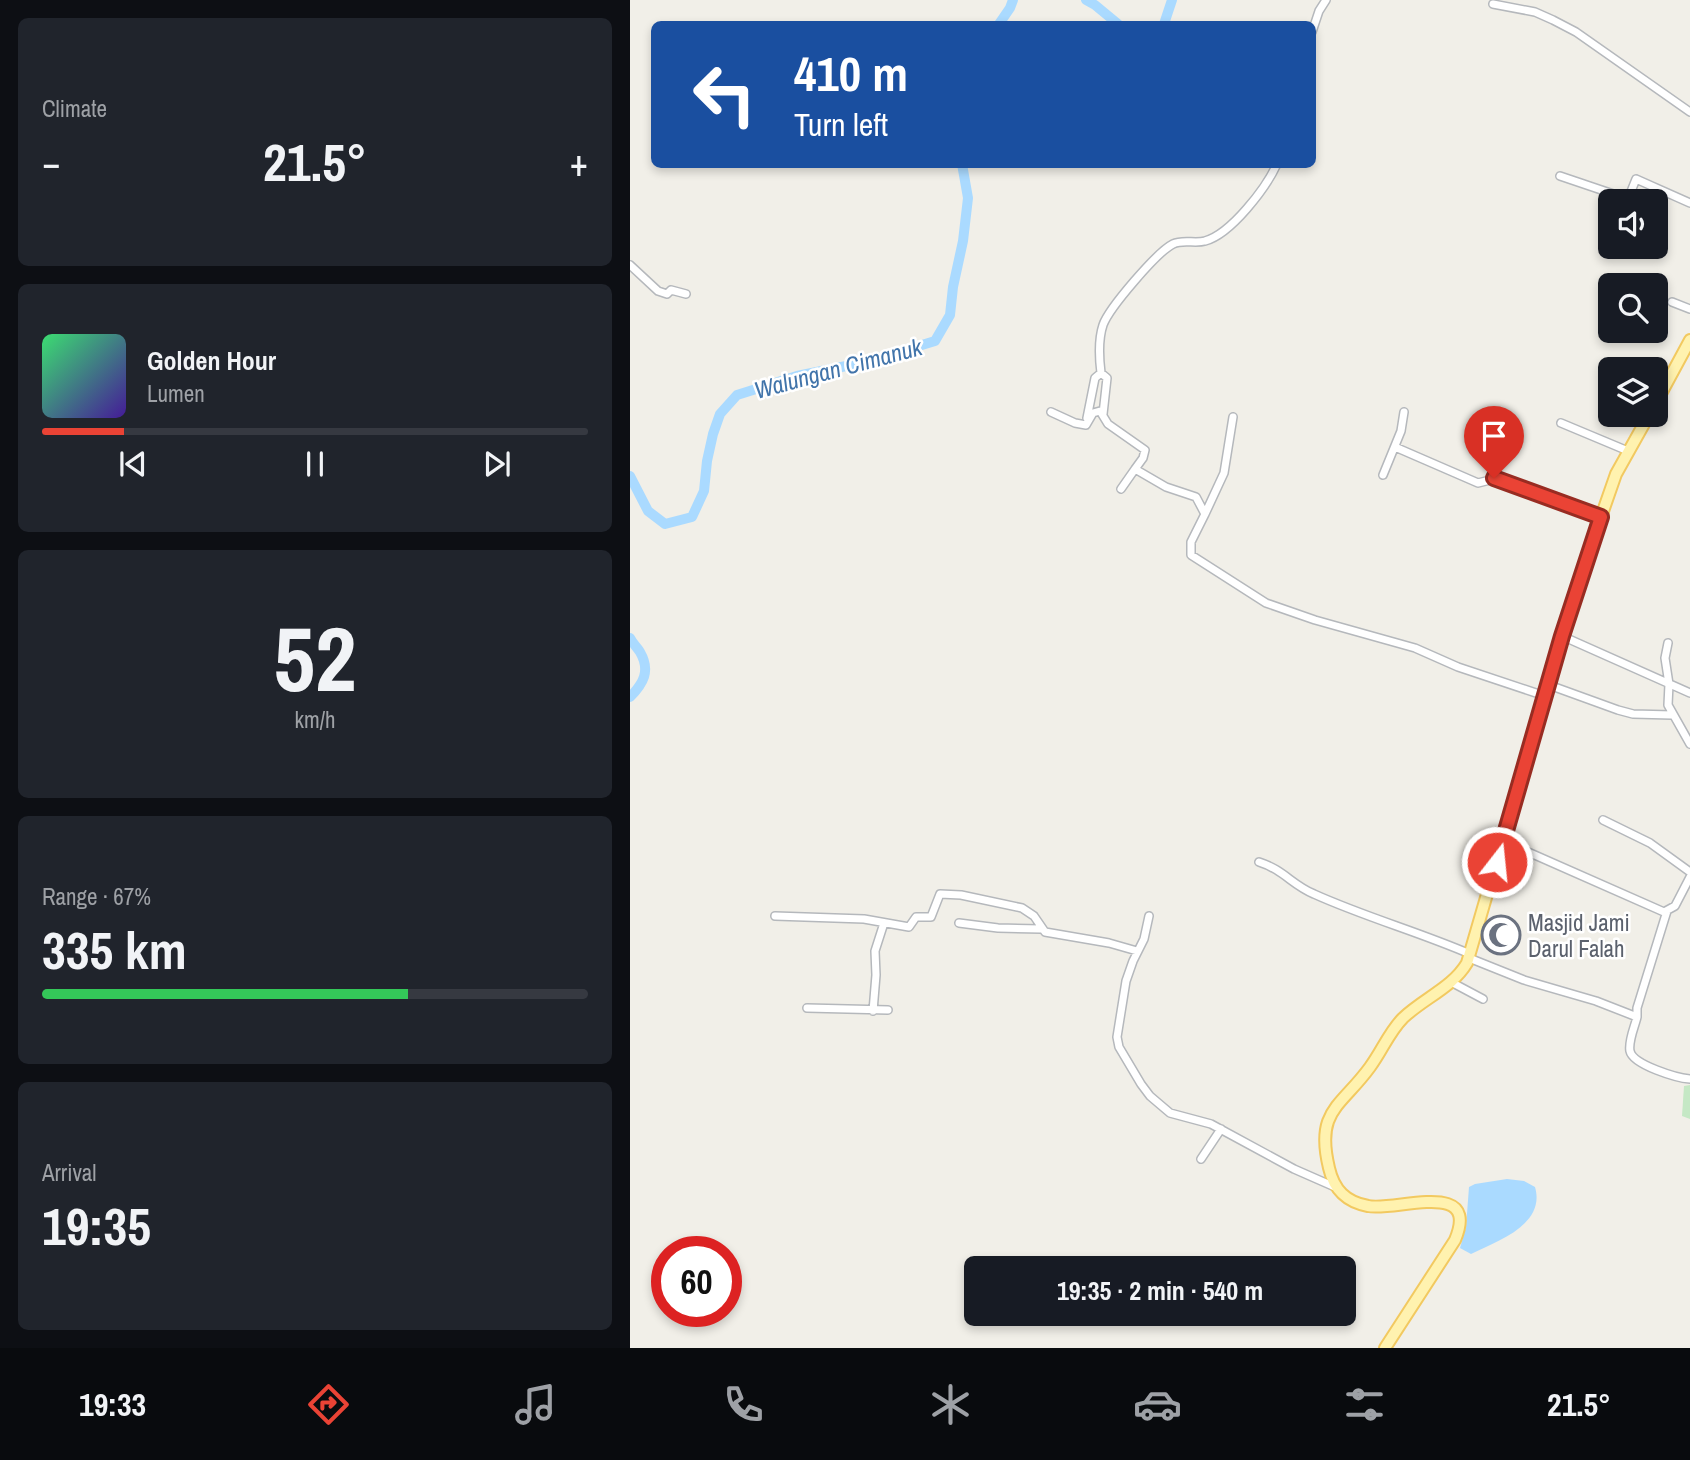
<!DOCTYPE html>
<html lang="en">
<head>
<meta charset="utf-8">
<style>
  body { margin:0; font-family:"Archivo Narrow",sans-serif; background:#20242c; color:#f1f3f6; height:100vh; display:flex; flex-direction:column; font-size:26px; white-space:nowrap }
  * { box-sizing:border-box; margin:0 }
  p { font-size:23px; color:#9ea1a6 }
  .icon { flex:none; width:38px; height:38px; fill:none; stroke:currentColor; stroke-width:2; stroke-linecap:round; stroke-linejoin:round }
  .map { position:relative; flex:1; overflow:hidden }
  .drawer { display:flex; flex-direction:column; gap:18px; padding:18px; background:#0d0f14; width:630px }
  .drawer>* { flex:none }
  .banner { position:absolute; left:21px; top:21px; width:665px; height:147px; border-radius:10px; box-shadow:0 4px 10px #0003; background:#1a4fa0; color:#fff; overflow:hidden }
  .tools { position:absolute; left:968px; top:189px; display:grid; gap:14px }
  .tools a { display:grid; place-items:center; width:70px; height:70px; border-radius:10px; background:#171b24; box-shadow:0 4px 10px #0003; font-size:35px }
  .speed { position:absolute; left:21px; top:1236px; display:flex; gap:14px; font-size:35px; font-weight:700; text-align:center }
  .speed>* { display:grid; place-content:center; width:91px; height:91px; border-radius:50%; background:#171b24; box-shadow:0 4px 10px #0003; line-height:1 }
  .speed .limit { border:10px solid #d22; background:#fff; color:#111 }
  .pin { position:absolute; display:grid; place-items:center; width:60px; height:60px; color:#fff; margin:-72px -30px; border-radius:50% 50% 50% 0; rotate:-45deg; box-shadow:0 0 7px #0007 }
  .pin .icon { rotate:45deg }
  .me { position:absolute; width:77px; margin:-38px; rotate:16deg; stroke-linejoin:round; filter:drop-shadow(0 0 5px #0008) }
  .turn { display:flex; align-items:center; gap:24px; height:147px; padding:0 28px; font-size:32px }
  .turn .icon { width:91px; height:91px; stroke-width:2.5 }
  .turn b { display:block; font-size:49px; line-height:60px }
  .big { font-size:52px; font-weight:700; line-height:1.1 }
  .drawer .tile { flex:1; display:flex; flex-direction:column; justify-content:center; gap:10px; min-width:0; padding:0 24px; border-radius:10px; background:#20242c }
  .drawer .dial { align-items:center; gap:0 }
  .dial b { font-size:91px; line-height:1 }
  .song { display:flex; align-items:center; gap:21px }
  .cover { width:84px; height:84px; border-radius:10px; background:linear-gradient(135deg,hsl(140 70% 55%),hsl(260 70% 35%)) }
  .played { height:7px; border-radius:4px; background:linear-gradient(90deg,#ea4335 15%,#363941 15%) }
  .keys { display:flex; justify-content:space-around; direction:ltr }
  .heat { display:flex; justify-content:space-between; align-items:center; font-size:38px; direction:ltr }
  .charge { height:10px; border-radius:5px; background:linear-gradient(90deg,#34c759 67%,#363941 0) }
  .trip { position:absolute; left:334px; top:1256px; width:392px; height:70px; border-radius:10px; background:#171b24; box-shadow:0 4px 10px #0003; font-weight:700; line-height:70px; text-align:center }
  .tab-bar { display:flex; height:112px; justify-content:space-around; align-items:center; background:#090b0e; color:#9ea1a6 }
  .tab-bar .icon { width:49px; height:49px }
  .tab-bar .current { color:#ea4335 }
  .tab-bar b { font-size:32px; color:#f1f3f6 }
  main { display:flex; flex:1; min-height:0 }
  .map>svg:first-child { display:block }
</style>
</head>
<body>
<main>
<section class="drawer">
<div class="tile"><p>Climate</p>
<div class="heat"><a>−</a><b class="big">21.5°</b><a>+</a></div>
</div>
<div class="tile">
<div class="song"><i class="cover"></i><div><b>Golden Hour</b><p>Lumen</p></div></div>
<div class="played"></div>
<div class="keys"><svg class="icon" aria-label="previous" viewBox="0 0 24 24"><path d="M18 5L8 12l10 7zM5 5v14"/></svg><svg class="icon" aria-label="pause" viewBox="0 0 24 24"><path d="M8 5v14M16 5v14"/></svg><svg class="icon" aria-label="next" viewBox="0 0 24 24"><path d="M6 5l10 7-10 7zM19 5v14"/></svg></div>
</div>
<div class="tile dial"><b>52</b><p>km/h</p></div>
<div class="tile"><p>Range · 67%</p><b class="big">335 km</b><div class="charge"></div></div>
<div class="tile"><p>Arrival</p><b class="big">19:35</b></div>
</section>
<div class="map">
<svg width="1060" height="1348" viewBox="0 0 1060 1348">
  <rect width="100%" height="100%" fill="#f1efe8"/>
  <path fill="#c5e8c5" d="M1060,1085V1119L1052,1116L1054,1086Z"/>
  <path fill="#aadaff" d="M877,1179L894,1181L905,1187C916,1225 867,1241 841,1254L830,1248L836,1227L839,1187L845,1184Z"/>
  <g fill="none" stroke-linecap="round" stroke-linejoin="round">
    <path stroke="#aadaff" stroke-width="10" d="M456,0L465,5L488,24
      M369,24L380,8L383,0
      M534,24L542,0
      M0,476L18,511L35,524L62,517L74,491L77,461L83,434L90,414L107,395L167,376L236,362L305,341L320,315L323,287L333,241L338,198L332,164
      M0,638C3,644 7,647 10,652C21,671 13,684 0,697"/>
    <defs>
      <path id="minor" d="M863,4L905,12L923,20L946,32L1060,112
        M682,32L689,11L696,0
        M930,176L998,199L1006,179L1060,203
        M0,265L28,291L37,294L41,290L56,294
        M1042,302L1060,309
        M471,373C469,357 468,340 473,325C479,308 527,252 543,244C553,239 565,244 575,241C601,234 636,188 647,164
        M421,412L445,423L456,425L463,413L470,411L478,424L515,450L513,458L505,469L536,487L566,497L575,514L561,542V555L636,603L685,620L785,648L828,667L915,696
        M457,418L465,378L471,373L477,378L473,414
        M931,423L998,451
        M765,447L848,483L868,478L971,517
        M753,475L771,431L774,412
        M491,489L505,469
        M575,514L594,473L603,417
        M932,636L1060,693
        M1038,643L1035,658L1039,684L1038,705L1060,744
        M919,685L988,710L1003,714L1042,715
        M973,820L1020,843L1060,872
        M873,841L1034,912L1045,906L1060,877
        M629,862C654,870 662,885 684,894C735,917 789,932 840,954
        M145,916L234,919L279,927L286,917H301L310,894L331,895L392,908L404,916L415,932L479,943L507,951
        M519,916L514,939L503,961L496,981L487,1037L489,1047L511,1084L520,1096L540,1113L581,1124L664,1169L705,1187
        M329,923L368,928L411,929
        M839,958L894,980L966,1001L1007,1017V1008L1037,911
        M821,982L853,999
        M177,1008L258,1010
        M243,1011L246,975L245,951L254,923
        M1007,1017C1005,1026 998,1041 1000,1051C1003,1065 1047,1078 1060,1079
        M571,1159L591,1129"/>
      <path id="primary" d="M1026,403L1060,340
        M755,1348L825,1240C851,1178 765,1212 738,1206C716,1202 704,1190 699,1168C685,1110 711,1107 740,1067C752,1051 759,1032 773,1018C794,998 822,988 837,963L932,636L971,517L986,474L1019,415"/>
    </defs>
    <use href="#minor" stroke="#b5b8bc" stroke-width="10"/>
    <use href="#primary" stroke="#f2c960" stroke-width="14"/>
    <use href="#minor" stroke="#fff" stroke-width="7"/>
    <use href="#primary" stroke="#fff2af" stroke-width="10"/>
  </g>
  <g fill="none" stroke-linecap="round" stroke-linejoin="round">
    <defs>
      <path id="route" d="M864,478L971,517L932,636L867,862"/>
    </defs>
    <use href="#route" stroke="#982c22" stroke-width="18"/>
    <use href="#route" stroke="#ea4335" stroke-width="12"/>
  </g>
  <defs>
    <symbol id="mosque-ring" viewBox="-11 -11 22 22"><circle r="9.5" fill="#fff" stroke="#6b7280" stroke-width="1.5"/><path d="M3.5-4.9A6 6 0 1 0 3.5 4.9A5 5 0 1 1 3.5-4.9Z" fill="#6b7280"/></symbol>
  </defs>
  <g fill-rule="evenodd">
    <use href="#mosque-ring" x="849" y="913" width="44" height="44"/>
  </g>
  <g text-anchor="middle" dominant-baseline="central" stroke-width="5" stroke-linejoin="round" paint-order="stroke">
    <g font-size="23" fill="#5b616d" stroke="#fff" text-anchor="start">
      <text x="898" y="922">Masjid Jami<tspan x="898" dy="26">Darul Falah</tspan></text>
    </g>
    <g font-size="24" font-style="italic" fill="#4174aa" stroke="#fff">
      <text transform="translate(208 368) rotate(-15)">Walungan Cimanuk</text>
    </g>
  </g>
</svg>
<div class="tools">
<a><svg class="icon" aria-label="sound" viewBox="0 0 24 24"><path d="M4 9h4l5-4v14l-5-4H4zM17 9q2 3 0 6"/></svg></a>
<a><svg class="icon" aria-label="search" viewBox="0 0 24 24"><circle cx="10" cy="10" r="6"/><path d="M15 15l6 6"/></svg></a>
<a><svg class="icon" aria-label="layers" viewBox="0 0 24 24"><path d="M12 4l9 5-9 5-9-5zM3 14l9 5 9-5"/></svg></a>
</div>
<div class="speed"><div class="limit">60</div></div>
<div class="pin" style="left:864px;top:478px;background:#d93025"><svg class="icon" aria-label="arrive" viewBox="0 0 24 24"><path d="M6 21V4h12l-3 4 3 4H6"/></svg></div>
<svg class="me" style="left:867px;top:862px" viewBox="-20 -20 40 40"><circle r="17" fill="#ea4335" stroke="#fff" stroke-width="3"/><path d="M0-11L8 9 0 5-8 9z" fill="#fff"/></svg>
<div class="trip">19:35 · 2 min · 540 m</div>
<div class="banner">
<div class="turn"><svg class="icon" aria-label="left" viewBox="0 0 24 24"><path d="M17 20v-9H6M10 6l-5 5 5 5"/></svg><div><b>410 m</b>Turn left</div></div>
</div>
</div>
</main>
<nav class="tab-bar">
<b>19:33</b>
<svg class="icon current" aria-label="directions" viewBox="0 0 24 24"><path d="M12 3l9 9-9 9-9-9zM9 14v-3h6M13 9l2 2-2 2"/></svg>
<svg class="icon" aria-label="music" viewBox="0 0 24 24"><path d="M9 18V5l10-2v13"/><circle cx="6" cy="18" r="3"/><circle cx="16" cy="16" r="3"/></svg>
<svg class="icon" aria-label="phone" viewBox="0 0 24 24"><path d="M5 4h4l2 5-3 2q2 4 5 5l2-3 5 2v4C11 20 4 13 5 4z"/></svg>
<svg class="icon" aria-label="climate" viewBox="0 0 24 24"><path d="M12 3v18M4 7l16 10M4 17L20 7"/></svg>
<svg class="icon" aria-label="car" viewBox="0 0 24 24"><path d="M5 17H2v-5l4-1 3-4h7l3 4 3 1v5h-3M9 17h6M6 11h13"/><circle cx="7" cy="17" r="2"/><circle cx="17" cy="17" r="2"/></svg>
<svg class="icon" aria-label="filters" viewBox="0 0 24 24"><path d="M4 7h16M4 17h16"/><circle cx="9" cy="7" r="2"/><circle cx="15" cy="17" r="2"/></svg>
<b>21.5°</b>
</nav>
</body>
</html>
